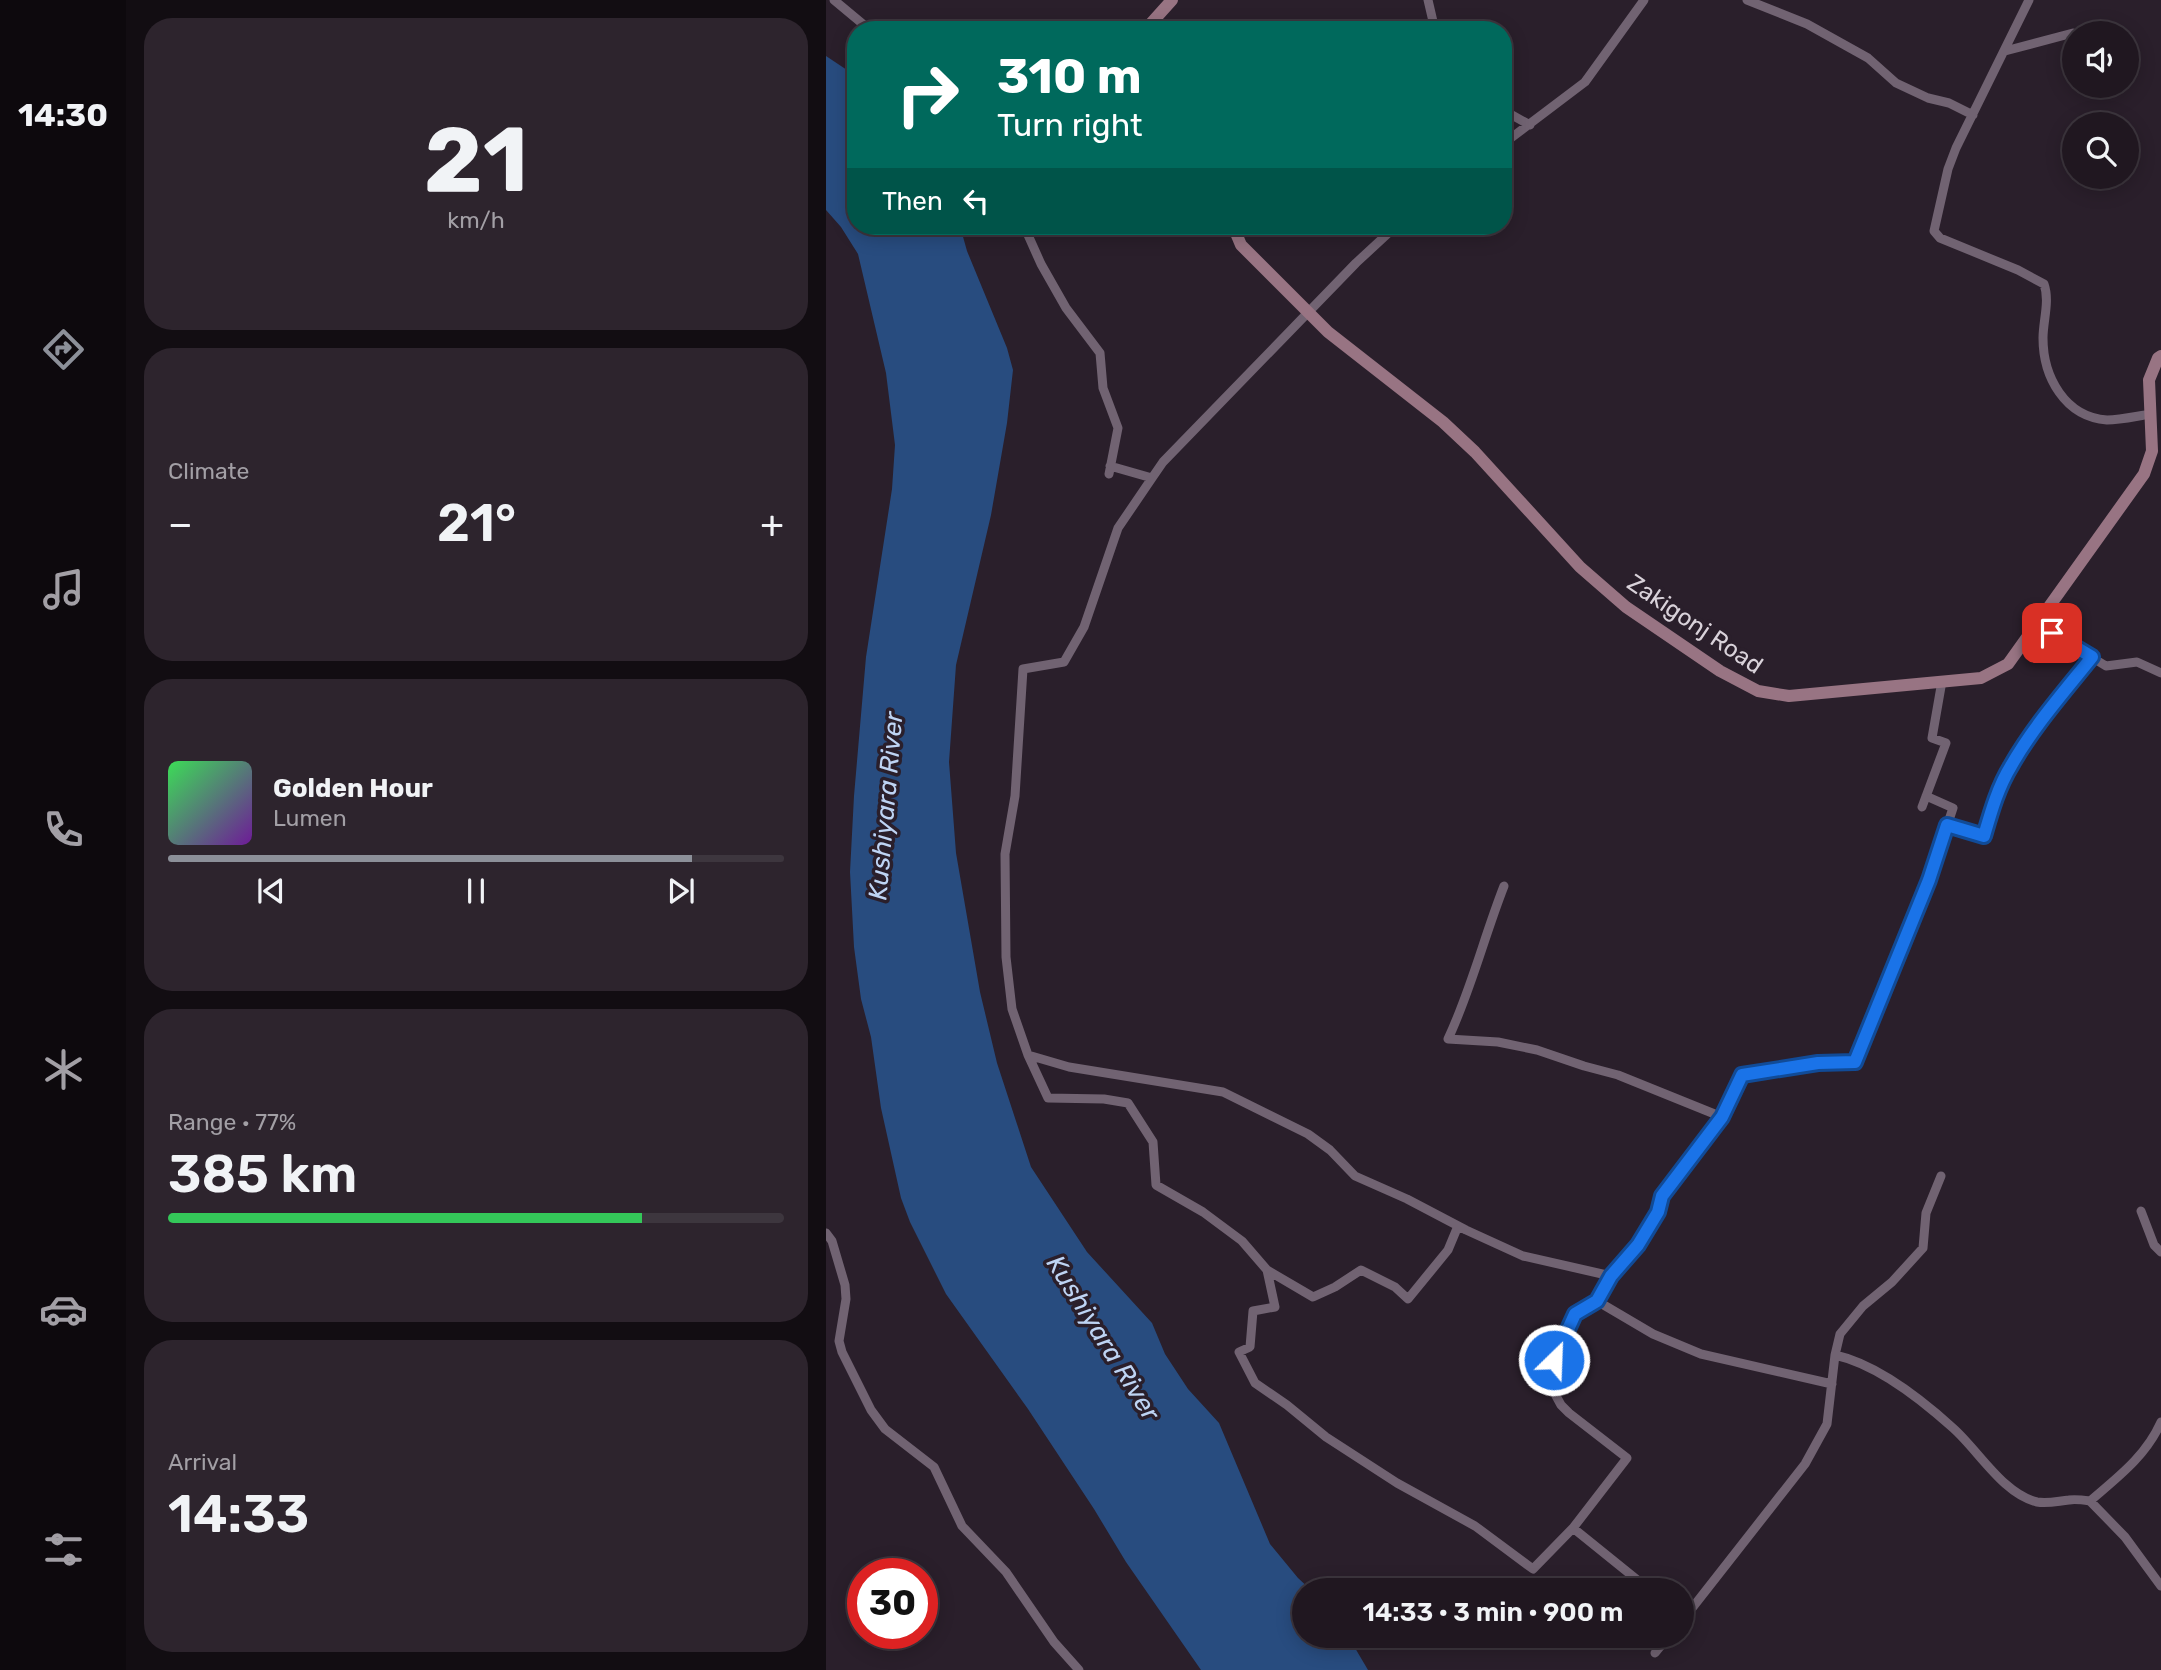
<!DOCTYPE html>
<html lang="en">
<head>
<meta charset="utf-8">
<style>
  body { margin:0; font-family:Rubik,sans-serif; background:#2d242d; color:#f1f3f6; height:100vh; display:flex; flex-direction:column; font-size:26px; white-space:nowrap }
  * { box-sizing:border-box; margin:0 }
  p { font-size:23px; color:#a29fa5 }
  .icon { flex:none; width:38px; height:38px; fill:none; stroke:currentColor; stroke-width:2; stroke-linecap:round; stroke-linejoin:round }
  .map { position:relative; flex:1; overflow:hidden }
  .sheet { display:flex; flex-direction:column; gap:18px; padding:18px; background:#120d12; width:700px }
  .sheet>* { flex:none }
  .hud { position:absolute; left:21px; top:21px; width:665px; height:214px; border-radius:28px; box-shadow:0 4px 18px #0003,0 0 0 2px #3d363e; background:#00695c; color:#fff; overflow:hidden }
  .controls { position:absolute; left:1236px; top:21px; display:grid; gap:14px }
  .controls a { display:grid; place-items:center; width:77px; height:77px; border-radius:50%; background:#201720; box-shadow:0 4px 18px #0003,0 0 0 2px #3d363e; font-size:35px }
  .speed { position:absolute; left:21px; top:1558px; display:flex; gap:14px; font-size:35px; font-weight:700; text-align:center }
  .speed>* { display:grid; place-content:center; width:91px; height:91px; border-radius:50%; background:#201720; box-shadow:0 4px 18px #0003,0 0 0 2px #3d363e; line-height:1 }
  .speed .limit { border:10px solid #d22; background:#fff; color:#111 }
  .pin { position:absolute; display:grid; place-items:center; width:60px; height:60px; color:#fff; margin:-30px; border-radius:14px; box-shadow:0 4px 10px #0006 }
  .me { position:absolute; width:77px; margin:-38px; rotate:24deg; stroke-linejoin:round; filter:drop-shadow(0 0 5px #0008) }
  .turn { display:flex; align-items:center; gap:24px; height:147px; padding:0 35px; font-size:32px }
  .turn .icon { width:91px; height:91px; stroke-width:2.5 }
  .turn b { display:block; font-size:49px; line-height:60px }
  .then { display:flex; align-items:center; height:66px; padding:0 35px; background:#0003; gap:14px; font-size:26px }
  .big { font-size:52px; font-weight:600; line-height:1.1 }
  .sheet .tile { flex:1; display:flex; flex-direction:column; justify-content:center; gap:10px; min-width:0; padding:0 24px; border-radius:28px; background:#2d242d }
  .sheet .dial { align-items:center; gap:0 }
  .dial b { font-size:91px; line-height:1 }
  .song { display:flex; align-items:center; gap:21px }
  .cover { width:84px; height:84px; border-radius:10px; background:linear-gradient(135deg,hsl(130 70% 55%),hsl(280 70% 35%)) }
  .played { height:7px; border-radius:4px; background:linear-gradient(90deg,#8c9099 85%,#3d363e 85%) }
  .keys { display:flex; justify-content:space-around; direction:ltr }
  .heat { display:flex; justify-content:space-between; align-items:center; font-size:38px; direction:ltr }
  .charge { height:10px; border-radius:5px; background:linear-gradient(90deg,#34c759 77%,#3d363e 0) }
  .trip { position:absolute; left:466px; top:1578px; width:402px; height:70px; border-radius:35px; background:#201720; box-shadow:0 4px 18px #0003,0 0 0 2px #3d363e; font-weight:600; line-height:70px; text-align:center }
  main { display:flex; flex:1; min-height:0 }
  .tabs { display:flex; flex-direction:column; width:126px; justify-content:space-around; align-items:center; background:#0d090d; color:#a29fa5 }
  .tabs .icon { width:49px; height:49px }
  .tabs .selected { color:#8c9099 }
  .tabs b { font-size:32px; color:#f1f3f6 }
  .map>svg:first-child { display:block }
</style>
</head>
<body>
<main>
<nav class="tabs">
<b>14:30</b>
<svg class="icon selected" aria-label="directions" viewBox="0 0 24 24"><path d="M12 3l9 9-9 9-9-9zM9 14v-3h6M13 9l2 2-2 2"/></svg>
<svg class="icon" aria-label="music" viewBox="0 0 24 24"><path d="M9 18V5l10-2v13"/><circle cx="6" cy="18" r="3"/><circle cx="16" cy="16" r="3"/></svg>
<svg class="icon" aria-label="phone" viewBox="0 0 24 24"><path d="M5 4h4l2 5-3 2q2 4 5 5l2-3 5 2v4C11 20 4 13 5 4z"/></svg>
<svg class="icon" aria-label="climate" viewBox="0 0 24 24"><path d="M12 3v18M4 7l16 10M4 17L20 7"/></svg>
<svg class="icon" aria-label="car" viewBox="0 0 24 24"><path d="M5 17H2v-5l4-1 3-4h7l3 4 3 1v5h-3M9 17h6M6 11h13"/><circle cx="7" cy="17" r="2"/><circle cx="17" cy="17" r="2"/></svg>
<svg class="icon" aria-label="filters" viewBox="0 0 24 24"><path d="M4 7h16M4 17h16"/><circle cx="9" cy="7" r="2"/><circle cx="15" cy="17" r="2"/></svg>
</nav>
<section class="sheet">
<div class="tile dial"><b>21</b><p>km/h</p></div>
<div class="tile"><p>Climate</p>
<div class="heat"><a>−</a><b class="big">21°</b><a>+</a></div>
</div>
<div class="tile">
<div class="song"><i class="cover"></i><div><b>Golden Hour</b><p>Lumen</p></div></div>
<div class="played"></div>
<div class="keys"><svg class="icon" aria-label="previous" viewBox="0 0 24 24"><path d="M18 5L8 12l10 7zM5 5v14"/></svg><svg class="icon" aria-label="pause" viewBox="0 0 24 24"><path d="M8 5v14M16 5v14"/></svg><svg class="icon" aria-label="next" viewBox="0 0 24 24"><path d="M6 5l10 7-10 7zM19 5v14"/></svg></div>
</div>
<div class="tile"><p>Range · 77%</p><b class="big">385 km</b><div class="charge"></div></div>
<div class="tile"><p>Arrival</p><b class="big">14:33</b></div>
</section>
<div class="map">
<svg width="1335" height="1670" viewBox="0 0 1335 1670">
  <rect width="100%" height="100%" fill="#2a1f2b"/>
  <path fill="#284c7f" d="M0,56L30,76V226H134L141,251L181,348L187,370L181,423L165,515L130,665L123,762L130,853L154,992L171,1063L205,1167L261,1252L326,1323L339,1354L362,1389L393,1423L444,1544L472,1578L486,1591H478V1636H522L542,1670H375L300,1562L268,1509L202,1409L120,1294L84,1222L75,1198L55,1108L45,1037L35,999L28,947L24,872L28,796L40,657L66,489L69,445L60,373L32,254L15,227L0,210Z"/>
  <g fill="none" stroke-linecap="round" stroke-linejoin="round">
    <path stroke="#716372" stroke-width="9" d="M8,0L44,30
      M602,0L609,30
      M921,0L981,24L1042,58L1070,83L1102,98L1123,103L1147,115
      M1203,0L1130,148L1122,169L1108,231L1114,238L1192,270L1218,284C1224,301 1217,321 1217,338C1217,377 1239,417 1281,420C1295,420 1311,416 1325,414
      M1179,51L1247,33
      M677,110L704,125
      M677,144L759,82L818,0
      M198,226L215,264L240,308L274,353L277,388L292,428L283,474
      M284,466L326,478L337,462L530,263L570,226
      M326,478L292,528L258,627L238,662L197,669L189,796L179,854L180,957L186,1009L202,1055L243,1067L397,1092L482,1134L504,1150L529,1176L581,1199L640,1230L697,1256L785,1276
      M1211,624L1280,666L1311,662L1335,673
      M1096,807L1120,743L1106,738L1116,681
      M1121,825L1158,836C1165,812 1172,788 1185,766C1207,726 1238,692 1266,657
      M678,886C658,937 645,990 622,1039L672,1042L711,1050L758,1066L792,1075L896,1117L837,1196C826,1232 804,1248 785,1276C780,1284 775,1293 771,1301L827,1334L875,1354L1006,1384
      M202,1055L222,1098L278,1099L302,1103L327,1142L330,1185L377,1212L416,1241L441,1270L449,1307L427,1311L424,1347L413,1352L429,1383L461,1405L500,1437L571,1483L649,1526L707,1569L747,1528L825,1591
      M896,1117L916,1075L992,1063L1029,1062L1103,880L1127,808L1100,796
      M1115,1176L1100,1213L1097,1248L1066,1282L1037,1306L1014,1334L1009,1355C1050,1364 1096,1400 1127,1428C1152,1450 1177,1494 1211,1502C1222,1504 1232,1501 1243,1500C1249,1499 1257,1500 1264,1501L1299,1537L1335,1586
      M1315,1211L1328,1245L1335,1252
      M0,1233L6,1241L19,1285L20,1299L13,1341L16,1352L45,1410L59,1429L108,1467L136,1526L180,1572L228,1642L253,1670
      M441,1270L487,1297L509,1287L535,1270L569,1287L582,1299L622,1250L632,1226
      M1264,1501C1292,1477 1320,1456 1335,1422
      M747,1528L801,1458L743,1413L735,1405L723,1383L728,1360L749,1314L771,1301
      M856,1621L979,1464L1001,1424L1009,1355
      M829,1653L843,1636"/>
    <path stroke="#987483" stroke-width="12" d="M319,30L346,0
      M407,226L415,245L502,332L617,422L649,452L754,567L800,607L894,671L932,691L963,696L1155,678L1182,664L1318,474L1326,451L1323,380L1332,358L1335,356"/>
  </g>
  <g fill="none" stroke-linecap="round" stroke-linejoin="round">
    <defs>
      <path id="route" d="M728,1360L749,1314L771,1301L785,1276L812,1245L832,1212L836,1196L896,1117L916,1075L992,1063L1029,1062L1103,880L1121,825L1158,836C1165,812 1172,787 1185,766C1207,727 1238,692 1266,657L1226,633"/>
    </defs>
    <use href="#route" stroke="#114b97" stroke-width="18"/>
    <use href="#route" stroke="#1a73e8" stroke-width="12"/>
  </g>
  <g text-anchor="middle" dominant-baseline="central" stroke-width="7" stroke-linejoin="round" paint-order="stroke">
    <g font-size="24" fill="#d9d2da" stroke="#2a1f2b">
      <text transform="translate(869 624) rotate(34)">Zakigonj Road</text>
    </g>
    <g font-size="26" font-style="italic" fill="#bed4f4" stroke="#2a1f2b">
      <text transform="translate(60 806) rotate(-85)">Kushiyara River</text>
      <text transform="translate(277 1338) rotate(58)">Kushiyara River</text>
    </g>
  </g>
</svg>
<div class="controls">
<a><svg class="icon" aria-label="sound" viewBox="0 0 24 24"><path d="M4 9h4l5-4v14l-5-4H4zM17 9q2 3 0 6"/></svg></a>
<a><svg class="icon" aria-label="search" viewBox="0 0 24 24"><circle cx="10" cy="10" r="6"/><path d="M15 15l6 6"/></svg></a>
</div>
<div class="speed"><div class="limit">30</div></div>
<div class="pin" style="left:1226px;top:633px;background:#d93025"><svg class="icon" aria-label="arrive" viewBox="0 0 24 24"><path d="M6 21V4h12l-3 4 3 4H6"/></svg></div>
<svg class="me" style="left:728px;top:1360px" viewBox="-20 -20 40 40"><circle r="17" fill="#1a73e8" stroke="#fff" stroke-width="3"/><path d="M0-11L8 9 0 5-8 9z" fill="#fff"/></svg>
<div class="trip">14:33 · 3 min · 900 m</div>
<div class="hud">
<div class="turn"><svg class="icon" aria-label="right" viewBox="0 0 24 24"><path d="M7 20v-9h11M14 6l5 5-5 5"/></svg><div><b>310 m</b>Turn right</div></div>
<div class="then">Then<svg class="icon" aria-label="left" viewBox="0 0 24 24"><path d="M17 20v-9H6M10 6l-5 5 5 5"/></svg></div>
</div>
</div>
</main>
</body>
</html>
